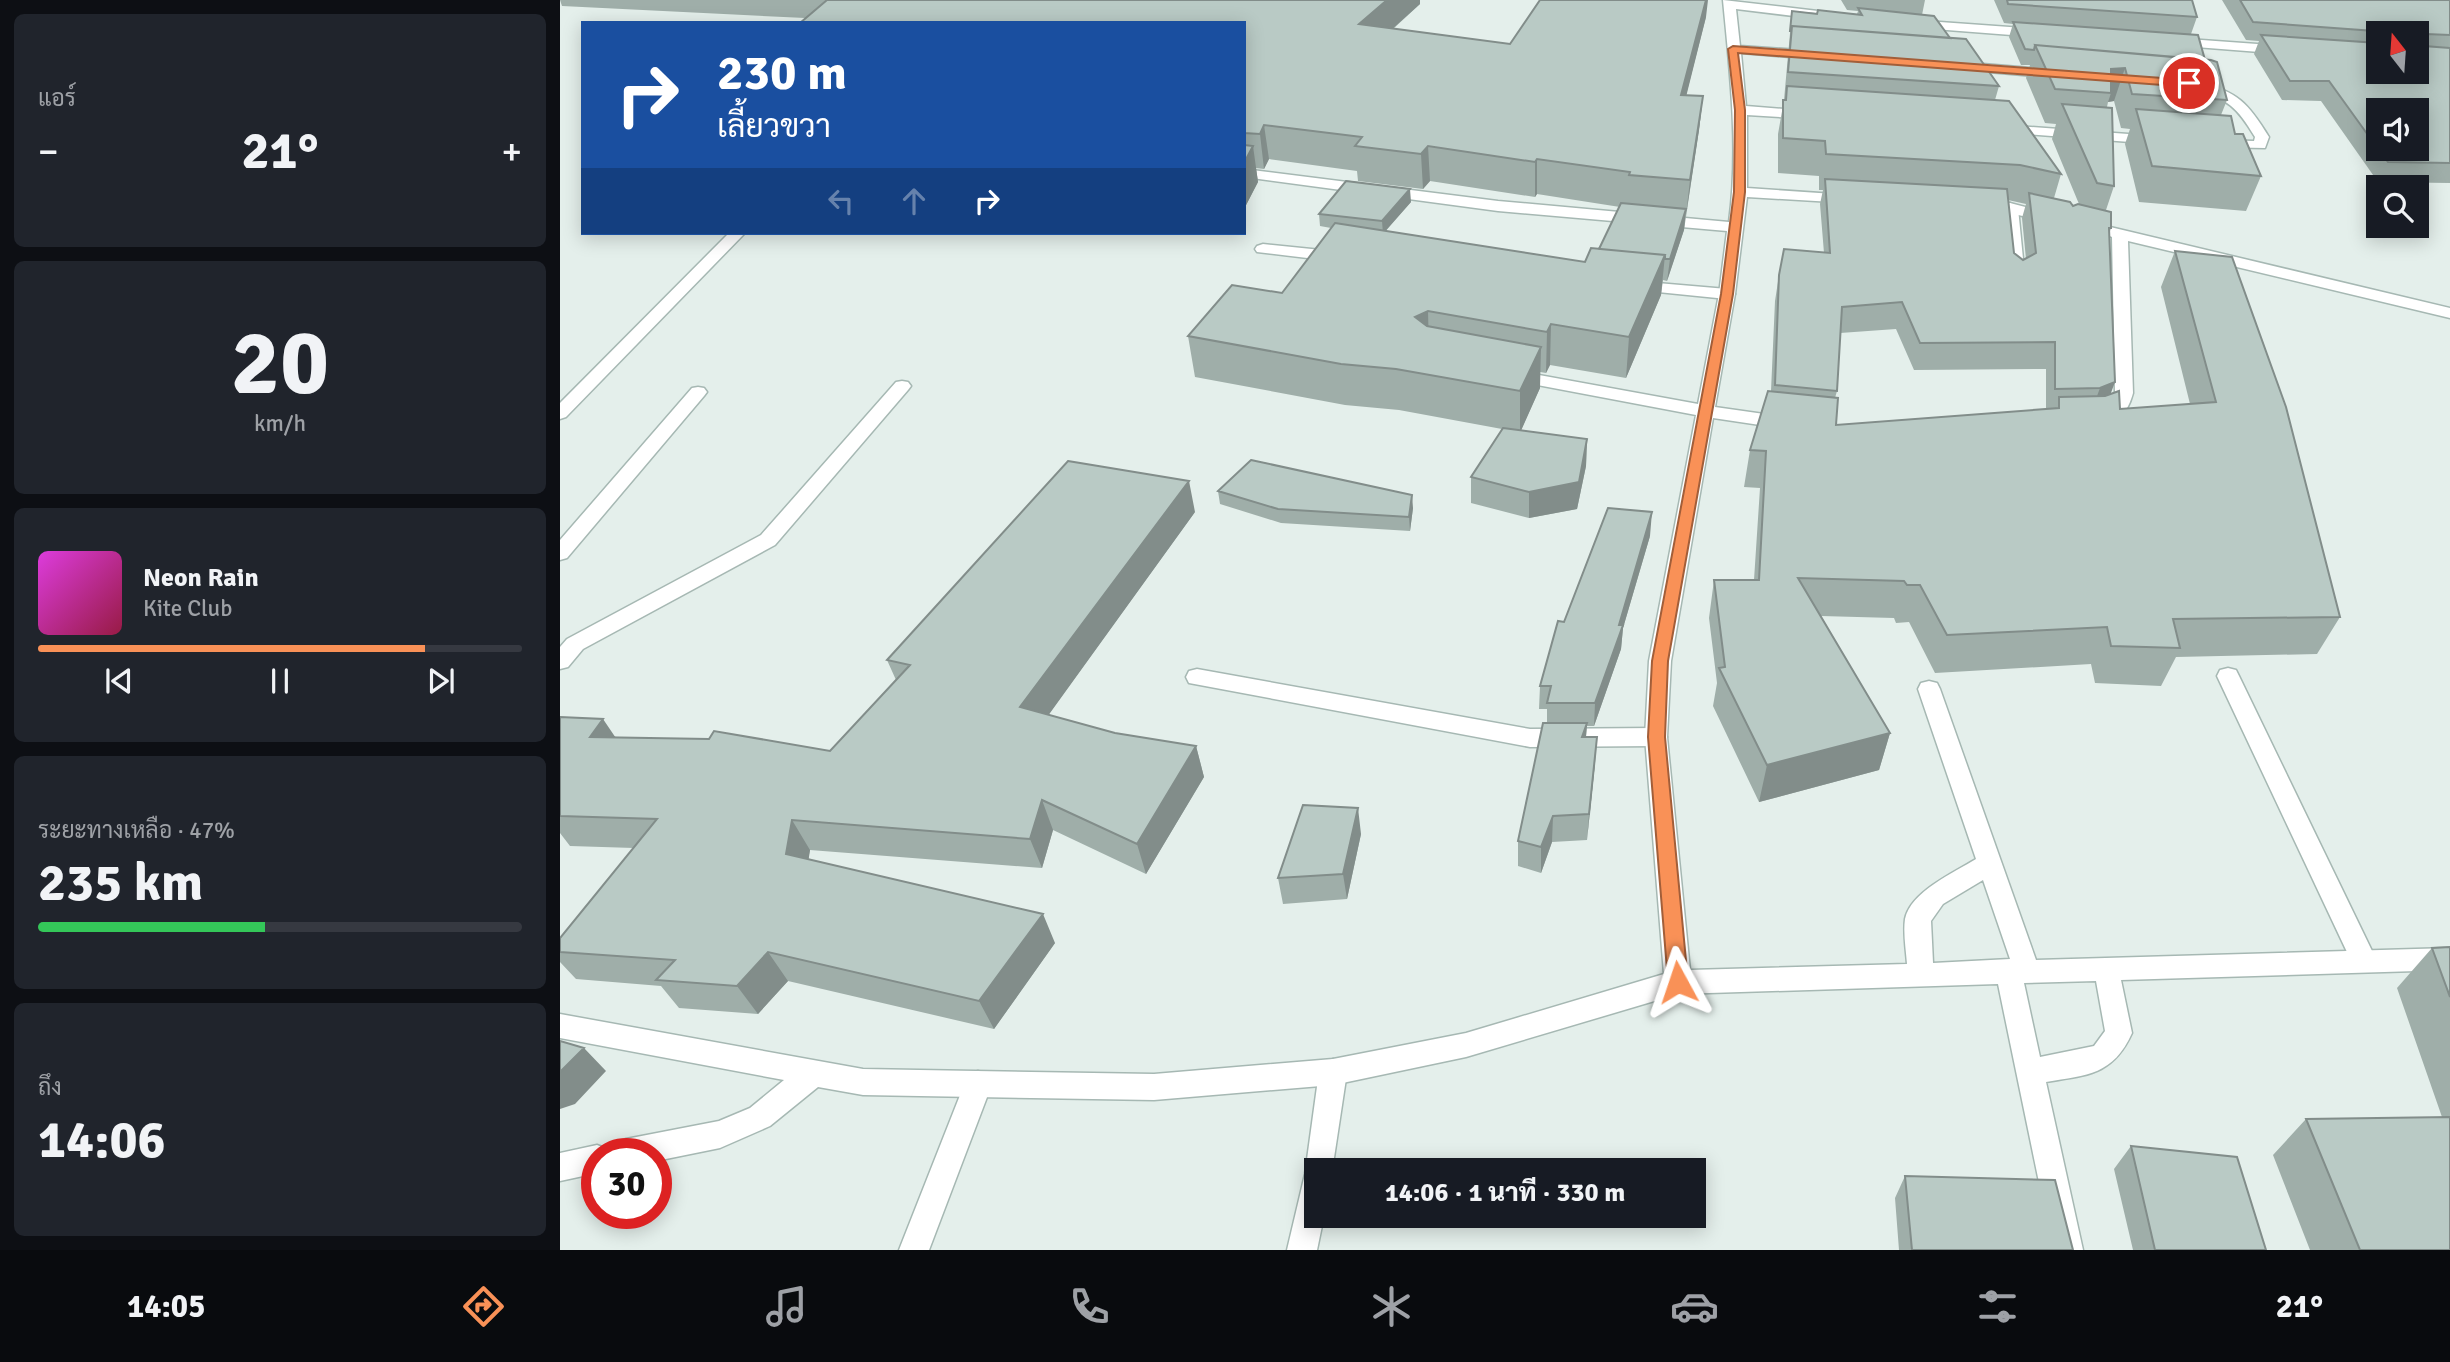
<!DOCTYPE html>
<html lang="th">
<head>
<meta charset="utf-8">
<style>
  body { margin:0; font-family:Signika,Sarabun,sans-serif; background:#20242c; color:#f1f3f6; height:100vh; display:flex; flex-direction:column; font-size:26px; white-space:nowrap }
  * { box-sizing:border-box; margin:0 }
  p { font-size:23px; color:#9ea1a6 }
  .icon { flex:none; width:38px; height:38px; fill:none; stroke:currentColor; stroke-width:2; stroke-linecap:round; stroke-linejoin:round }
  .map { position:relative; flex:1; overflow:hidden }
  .panel { display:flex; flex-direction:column; gap:14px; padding:14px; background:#0d0f14; width:560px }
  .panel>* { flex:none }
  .top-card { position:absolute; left:21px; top:21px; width:665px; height:214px; border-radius:0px; box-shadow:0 4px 18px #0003; background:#1a4fa0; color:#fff; overflow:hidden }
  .needle { width:46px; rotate:343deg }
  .buttons { position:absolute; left:1806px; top:21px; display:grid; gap:14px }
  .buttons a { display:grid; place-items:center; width:63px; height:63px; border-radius:0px; background:#171b24; box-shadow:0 4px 18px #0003; font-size:35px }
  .speed { position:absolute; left:21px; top:1138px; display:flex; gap:14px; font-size:35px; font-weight:700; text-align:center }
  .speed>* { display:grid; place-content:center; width:91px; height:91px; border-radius:50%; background:#171b24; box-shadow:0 4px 18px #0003; line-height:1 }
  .speed .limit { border:10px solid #d22; background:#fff; color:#111 }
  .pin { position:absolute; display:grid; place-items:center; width:60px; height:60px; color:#fff; margin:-30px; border:4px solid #fff; border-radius:50%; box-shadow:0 2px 7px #0007 }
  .me { position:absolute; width:77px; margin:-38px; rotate:355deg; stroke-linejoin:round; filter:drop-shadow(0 0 5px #0008) }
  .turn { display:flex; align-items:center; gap:24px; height:147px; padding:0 21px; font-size:32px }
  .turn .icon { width:91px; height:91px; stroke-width:2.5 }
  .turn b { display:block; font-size:49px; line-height:60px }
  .lanes { display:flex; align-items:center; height:66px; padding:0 21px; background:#0003; justify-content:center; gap:35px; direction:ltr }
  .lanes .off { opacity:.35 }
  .big { font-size:52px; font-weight:800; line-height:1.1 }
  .panel .tile { flex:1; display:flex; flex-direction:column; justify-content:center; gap:10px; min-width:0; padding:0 24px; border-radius:10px; background:#20242c }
  .panel .dial { align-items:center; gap:0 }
  .dial b { font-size:91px; line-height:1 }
  .song { display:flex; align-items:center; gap:21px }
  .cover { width:84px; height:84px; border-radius:10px; background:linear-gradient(135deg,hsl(300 70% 55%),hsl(340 70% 35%)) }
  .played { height:7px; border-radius:4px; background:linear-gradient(90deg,#f99157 80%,#363941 80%) }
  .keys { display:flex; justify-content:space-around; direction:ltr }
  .heat { display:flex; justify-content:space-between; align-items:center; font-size:38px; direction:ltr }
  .charge { height:10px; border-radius:5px; background:linear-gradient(90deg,#34c759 47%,#363941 0) }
  .trip { position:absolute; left:744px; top:1158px; width:402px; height:70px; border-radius:0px; background:#171b24; box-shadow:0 4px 18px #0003; font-weight:800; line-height:70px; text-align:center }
  .dock { display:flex; height:112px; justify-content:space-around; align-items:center; background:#090b0e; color:#9ea1a6 }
  .dock .icon { width:49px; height:49px }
  .dock .on { color:#f99157 }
  .dock b { font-size:32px; color:#f1f3f6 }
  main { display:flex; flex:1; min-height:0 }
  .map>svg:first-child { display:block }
</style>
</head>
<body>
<main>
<section class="panel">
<div class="tile"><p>แอร์</p>
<div class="heat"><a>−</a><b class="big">21°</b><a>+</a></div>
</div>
<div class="tile dial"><b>20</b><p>km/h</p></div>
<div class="tile">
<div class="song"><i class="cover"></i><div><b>Neon Rain</b><p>Kite Club</p></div></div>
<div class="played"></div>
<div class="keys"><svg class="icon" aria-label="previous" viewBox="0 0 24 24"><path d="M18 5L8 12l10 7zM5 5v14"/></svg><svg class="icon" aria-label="pause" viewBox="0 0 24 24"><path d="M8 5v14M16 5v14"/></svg><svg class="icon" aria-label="next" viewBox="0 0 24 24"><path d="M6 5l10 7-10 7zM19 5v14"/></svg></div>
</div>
<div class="tile"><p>ระยะทางเหลือ · 47%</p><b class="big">235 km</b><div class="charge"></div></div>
<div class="tile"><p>ถึง</p><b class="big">14:06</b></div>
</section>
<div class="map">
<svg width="1890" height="1250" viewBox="0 0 1890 1250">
  <rect width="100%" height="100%" fill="#e4efeb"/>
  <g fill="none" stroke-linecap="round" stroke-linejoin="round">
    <defs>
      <path id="lane" d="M1450,203L1458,208L1465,279L1457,284L1449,279L1442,208Z
        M169,233H185L6,417L0,419V403Z
        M703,244L781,252L789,257L781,262L697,252L695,249L697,246Z
        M1074,281L1167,289L1175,294L1167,299L1068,289L1066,286Z
        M342,381L348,382L351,386L348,390L215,545L23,649L8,667L0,669V647L7,639L201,535L336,382Z
        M138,387L144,388L147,392L144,396L7,558L0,560V540L132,388Z
        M1668,668L1676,670L1679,676L1813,953L1817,961L1813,969L1804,972L1795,969L1657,676L1660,670Z
        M637,669L970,729L1096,728L1104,731L1107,737L1104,743L1096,746L970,747L629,683L626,677L629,671Z
        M773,1059L783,1063L787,1072L772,1171H756V1216H764L757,1250H727L745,1174L759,1072L763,1063Z
        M418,1071L428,1075L432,1084L369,1250H339L408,1075Z"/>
      <path id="street" d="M1163,0L1258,11L1264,15L1258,19L1176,9L1180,46L1255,51L1261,55L1255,59L1181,53L1186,106L1250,111L1257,115L1250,119L1187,115V188L1289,195L1296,199L1289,203L1187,197L1175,294L1155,407L1226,417L1235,423L1226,429L1153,418L1111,661L1107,737L1130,970L1347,964C1346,950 1343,933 1345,919C1350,892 1395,872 1416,859L1358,689L1361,683L1369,681L1377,683L1380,689L1476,960L1890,948V970L1561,980L1572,1033C1553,1075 1528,1075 1486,1082L1523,1250H1493L1438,984L1118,994L906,1057L773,1085L594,1100L303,1095L258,1087L210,1126L160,1148L96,1161V1153H52L56,1143L66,1139L159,1121L190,1108L224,1080L0,1038V1014L303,1069L594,1074L773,1059L906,1033L1104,974L1085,737L1089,661L1136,415L951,380L942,375L951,370L1138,404L1159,294L1167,231L938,211L684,177V169L938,201L1169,222C1179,148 1170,73 1163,0ZM1423,880L1450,959L1373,963L1371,921L1383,904ZM1536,981L1545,1031L1534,1046L1480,1057L1464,983Z
        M1352,20L1477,29L1483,33L1477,37L1348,27L1346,24Z
        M1614,38L1725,46L1731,50L1725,54L1610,45L1608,42Z
        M1399,62L1496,70L1503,74L1496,78L1394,69L1392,66Z
        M1639,82C1678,92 1688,103 1709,137L1705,148L1654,147V141L1659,140L1694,141L1695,137C1677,107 1668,99 1634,89V83Z
        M1443,125L1596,136L1603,140L1596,144L1438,132L1436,129Z
        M1423,201L1450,203L1496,215L1499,218L1491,223L1450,213L1418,209L1415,206L1418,203Z
        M1546,226L1890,308V318L1568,241L1573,393C1568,412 1554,433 1532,427L1529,423L1550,409L1555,393L1552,237L1538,231Z
        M37,1145L47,1149L49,1153H37V1173L0,1181V1153Z"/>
    </defs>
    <use href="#lane" stroke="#a6b8b3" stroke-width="3"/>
    <use href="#street" stroke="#a6b8b3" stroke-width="3"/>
    <use href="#lane" fill="#fff" fill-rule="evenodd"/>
    <use href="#street" fill="#fff" fill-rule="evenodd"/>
  </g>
  <path fill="#9faea9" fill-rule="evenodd" d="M0,0H860V4L833,29L950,44L1146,17L1126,95L1143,96L1139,130L1124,230L1107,281L1103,280L1101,295L1066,378L990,365L986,373L980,372V388L961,430L1027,439L1026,466L1017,509L969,518L911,503V477L942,429L839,410L785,405L635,377L628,336L722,293L771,228L760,226L759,214L851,202L825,231L1025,262L1039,249L1060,207L977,194L975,197L870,181L863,189L798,181L797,171L709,159L704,169L696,168L698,182L684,209V23L245,18L2,6Z
    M1281,0H1365L1362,15L1390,38L1439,86L1435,100L1501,174L1494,198L1513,206L1519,204L1492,139L1496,124L1485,123L1466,78L1470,65H1461L1449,37L1453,24L1444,23L1434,0H1632L1637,17L1631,34L1667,100L1661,115L1675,134L1701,176L1686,211L1579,202L1565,144L1570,129L1561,128L1554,101L1548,102L1547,107L1554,186L1546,210L1551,228L1549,234L1551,394L1560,409L1630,404L1601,287L1615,251L1780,617L1757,654L1616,657L1601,686L1535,683L1531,664L1375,673L1349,622L1336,623L1334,618L1261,616L1330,733L1319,770L1199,802L1153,706L1157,683L1149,618L1154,580H1194L1200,488L1184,487L1190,450L1211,391L1215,301L1219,275L1264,253L1260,204L1263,190H1259V176L1218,173V134L1224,100L1232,11L1257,13L1297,14L1298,11L1287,10ZM1448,200L1466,204L1462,218L1466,259L1463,260L1454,253ZM1336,329L1354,370L1486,369V409L1276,425L1275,398L1277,391L1280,333Z
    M1662,0H1890V183L1818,182L1761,101L1722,100L1694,54L1699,41L1686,40ZM1818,33H1857L1818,72Z
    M658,491L853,508L850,531L721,523L660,504Z
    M635,512L488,715L555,733L636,746L644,777L586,874L493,830L482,868L250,850L248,859L495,943L434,1029L228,981L198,1014L119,1008L101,986L16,979L0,962V938L74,848L10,846L0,833V717L56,737L270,751L336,680L327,660Z
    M1090,536L1063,628L1061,649L1034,726H1027L1026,737L1035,763L1027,840L992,842L981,873L958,866V841L987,723V709H979L980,686L1004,622Z
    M801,834L787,899L723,904L718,878Z
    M1890,947V1250H1750L1713,1155L1746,1119L1882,1117L1837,988L1872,948Z
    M1571,1146L1706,1250H1573L1554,1169Z
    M1345,1176L1513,1250H1339L1335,1198Z"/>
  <path fill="#828d8a" d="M827,0H860V4L801,57L799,24Z
    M1146,0H1148L1146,17L1118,129L1121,95Z
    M1565,68L1554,101L1548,102L1551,93V69Z
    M1143,96L1139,130L1126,215L1130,180Z
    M704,125L709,159L704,169L700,134Z
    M693,146L698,182L684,209V163Z
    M868,146L870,181L863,189L861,154Z
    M977,159V194L975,197V162Z
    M850,189L851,202L823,234L822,221Z
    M1126,209L1124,230L1107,281L1110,259Z
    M1105,255L1101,295L1066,378L1069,337Z
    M868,311L869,351L855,317Z
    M991,324L990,365L986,373L987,332Z
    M981,347L980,388L960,433V391Z
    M1555,382L1545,409L1530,415L1540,388Z
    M1027,439L1026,466L1017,509L969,518V492Z
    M629,481L635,512L472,738L460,707Z
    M852,495L853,508L850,531L849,517Z
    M1092,512L1090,536L1063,628L1061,649L1034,726L1035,703Z
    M43,719L64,750L30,737Z
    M1027,723L1025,749L1022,737Z
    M1330,733L1319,770L1199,802L1207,765Z
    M1037,737L1035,763L1027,840L1029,814Z
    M636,746L644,777L586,874L577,844Z
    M482,800L493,830L482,868L470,839Z
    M798,808L801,834L787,899L783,874Z
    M993,816L992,842L981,873V847Z
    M232,820L250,850L245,884L226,854Z
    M483,914L495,943L434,1029L419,1001Z
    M208,952L228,981L198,1014L177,986Z
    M24,1048L46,1071L15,1104L0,1109V1072Z"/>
  <path fill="#b9cac5" stroke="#828d8a" stroke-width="2" d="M267,0H827L799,24L950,44L980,0H1146L1121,95L1143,96L1130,180L1069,175L1070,172L977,159L975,162L868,146L861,154L795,146L802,137L704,125L700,134L684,133V23H240Z
    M1447,0H1632L1637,17L1448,4Z
    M1680,0H1890V35L1866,34L1863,36L1864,46L1890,48V163L1828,162L1818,149H1857V110H1818V149L1769,81H1730L1701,35L1818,43V72H1857V33H1828V32L1693,22Z
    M1298,8L1374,16L1390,38L1232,26L1231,31H1230L1232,11L1257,14L1258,10L1302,15Z
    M1453,22L1638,35L1645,60L1475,45L1474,50L1465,49Z
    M1232,26L1406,39L1439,86L1228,72Z
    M1475,45L1651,60L1657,62L1667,100L1572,94L1565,68L1551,69V93L1495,89Z
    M1227,86L1449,101L1501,174L1460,165L1266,154L1265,141L1223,138V100H1226Z
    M1502,104L1552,108L1554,186L1537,183Z
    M1576,109L1671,116L1675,134H1683L1701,176L1592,166Z
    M684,145L693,146L684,163Z
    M1265,179L1447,189L1454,253L1463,260L1476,253L1469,193L1510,202L1513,206L1518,204L1551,212V228H1549L1555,382L1540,388L1495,389V342L1360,343L1342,302L1282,307L1277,391L1215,385L1219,275L1224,249L1270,253Z
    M786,181L850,189L822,221L759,214Z
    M1061,203L1126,209L1110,259H1105V255L1039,249Z
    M775,223L1025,262L1031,248L1105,255L1069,337L991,324L987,332L868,311L855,317L867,326L981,347L960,391L836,369L781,364L628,336L672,285L722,293Z
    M1615,251L1672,257L1726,407L1780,617L1613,619L1620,648L1551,646L1547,627L1387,635L1360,585H1347L1344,581L1238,578L1330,733L1207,765L1159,668L1165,667L1154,580H1199L1206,451L1190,450L1208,391L1278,398L1276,425L1499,408V397L1545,396L1559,391L1560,409L1656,402Z
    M943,428L1027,439L1019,482L969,492L911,477Z
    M691,460L852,495L849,517L718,509L658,491Z
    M508,461L629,481L460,707L555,733L636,746L577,844L482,800L470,839L232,820L226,854L483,914L419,1001L208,952L177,986L96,980L115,960L0,952V938L97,819L0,816V717L43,719L30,737L149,739L154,731L270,751L350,665L327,660Z
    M1048,508L1092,512L1059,625H1063L1035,703H987L991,686H980L998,621L1004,622Z
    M983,723H1027L1022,737H1037L1029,814L993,816L981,847L958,841Z
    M743,805L798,808L783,874L718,878Z
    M1890,947V997L1872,948Z
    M0,1041L24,1048L0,1072Z
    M1890,1117V1250H1800L1746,1119Z
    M1571,1146L1677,1157L1706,1250H1595Z
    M1345,1176L1495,1180L1513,1250H1352Z"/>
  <path fill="#f99157" stroke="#a25e39" stroke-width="2" d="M1173,46L1629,80L1634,83L1629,87L1178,53L1185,110V192L1173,294L1108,661L1105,737L1128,982L1125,988L1118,991L1111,988L1108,982L1088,737L1092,661L1161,294L1174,192L1175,110L1168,49Z"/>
</svg>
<div class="buttons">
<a><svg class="needle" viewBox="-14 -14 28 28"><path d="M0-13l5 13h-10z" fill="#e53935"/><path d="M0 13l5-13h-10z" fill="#9ea1a6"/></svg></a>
<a><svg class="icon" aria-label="sound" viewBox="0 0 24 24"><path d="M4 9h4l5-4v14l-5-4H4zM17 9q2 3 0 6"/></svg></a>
<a><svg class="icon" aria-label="search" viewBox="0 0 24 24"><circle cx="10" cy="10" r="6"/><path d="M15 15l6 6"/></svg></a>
</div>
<div class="speed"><div class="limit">30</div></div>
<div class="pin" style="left:1629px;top:83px;background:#d93025"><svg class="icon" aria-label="arrive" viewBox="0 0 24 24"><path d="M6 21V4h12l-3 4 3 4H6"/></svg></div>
<svg class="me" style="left:1118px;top:982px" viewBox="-20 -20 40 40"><path d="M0-17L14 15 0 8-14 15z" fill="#f99157" stroke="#fff" stroke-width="4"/></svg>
<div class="trip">14:06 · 1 นาที · 330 m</div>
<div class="top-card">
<div class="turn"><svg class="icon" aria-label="right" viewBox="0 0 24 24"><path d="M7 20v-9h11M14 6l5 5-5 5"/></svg><div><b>230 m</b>เลี้ยวขวา</div></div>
<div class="lanes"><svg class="icon off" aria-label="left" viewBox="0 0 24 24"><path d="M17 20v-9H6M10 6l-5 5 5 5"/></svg><svg class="icon off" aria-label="ahead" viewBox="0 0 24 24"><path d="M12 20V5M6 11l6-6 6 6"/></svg><svg class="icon" aria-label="right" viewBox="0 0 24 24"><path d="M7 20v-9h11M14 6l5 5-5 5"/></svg></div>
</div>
</div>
</main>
<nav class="dock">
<b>14:05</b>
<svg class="icon on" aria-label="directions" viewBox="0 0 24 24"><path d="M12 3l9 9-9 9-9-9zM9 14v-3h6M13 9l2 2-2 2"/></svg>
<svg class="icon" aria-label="music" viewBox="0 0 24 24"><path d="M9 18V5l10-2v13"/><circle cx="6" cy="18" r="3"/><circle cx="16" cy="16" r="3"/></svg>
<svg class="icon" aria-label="phone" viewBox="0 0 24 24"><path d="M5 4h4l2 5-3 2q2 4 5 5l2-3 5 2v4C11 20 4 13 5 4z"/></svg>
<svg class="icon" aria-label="climate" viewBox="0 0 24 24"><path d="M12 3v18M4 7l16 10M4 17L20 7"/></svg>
<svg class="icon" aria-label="car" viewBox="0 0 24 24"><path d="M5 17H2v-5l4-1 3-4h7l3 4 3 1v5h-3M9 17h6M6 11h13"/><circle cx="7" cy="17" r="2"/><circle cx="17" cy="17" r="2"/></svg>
<svg class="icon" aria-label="filters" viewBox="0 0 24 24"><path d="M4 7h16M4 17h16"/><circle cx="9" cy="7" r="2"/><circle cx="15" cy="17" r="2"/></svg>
<b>21°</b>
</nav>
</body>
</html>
